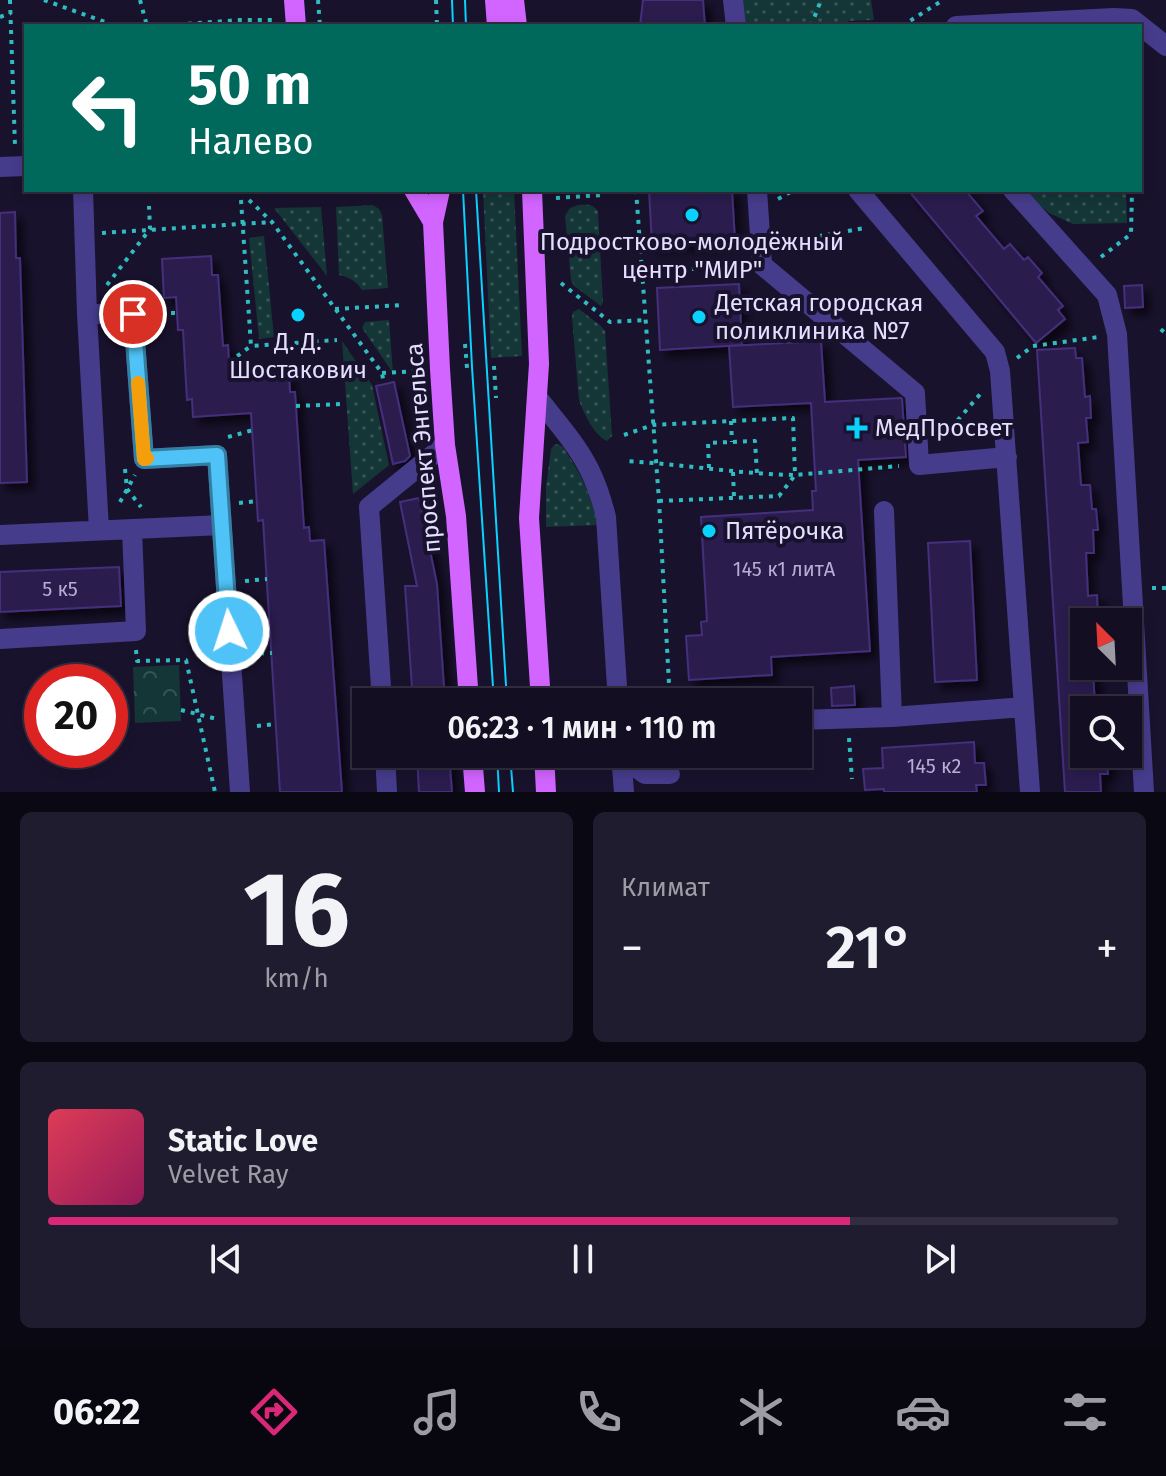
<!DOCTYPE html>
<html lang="ru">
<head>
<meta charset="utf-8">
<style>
  body { margin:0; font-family:"Fira Sans",sans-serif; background:#201c2f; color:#f1f3f6; height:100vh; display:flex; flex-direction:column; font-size:30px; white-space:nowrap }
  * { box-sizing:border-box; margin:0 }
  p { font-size:26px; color:#9d9ca5 }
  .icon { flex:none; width:44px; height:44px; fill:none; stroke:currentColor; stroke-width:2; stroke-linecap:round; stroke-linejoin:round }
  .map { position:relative; height:792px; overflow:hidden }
  .sheet { display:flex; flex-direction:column; gap:20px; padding:20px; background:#0a0813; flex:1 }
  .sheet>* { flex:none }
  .hud { position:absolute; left:24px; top:24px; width:1118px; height:168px; border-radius:0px; box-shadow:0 4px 12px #0003,0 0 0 2px #322e40; background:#00695c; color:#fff; overflow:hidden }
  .needle { width:52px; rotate:336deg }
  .controls { position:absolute; left:1070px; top:608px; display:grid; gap:16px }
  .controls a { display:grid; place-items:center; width:72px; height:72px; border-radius:0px; background:#130e22; box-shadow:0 4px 12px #0003,0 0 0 2px #322e40; font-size:40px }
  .speed { position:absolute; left:24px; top:664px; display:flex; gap:16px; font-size:40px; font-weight:700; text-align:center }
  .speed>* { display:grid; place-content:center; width:104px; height:104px; border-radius:50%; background:#130e22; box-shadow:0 4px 12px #0003,0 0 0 2px #322e40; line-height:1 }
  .speed .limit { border:12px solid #d22; background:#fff; color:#111 }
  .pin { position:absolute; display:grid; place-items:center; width:68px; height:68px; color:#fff; margin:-34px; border:4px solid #fff; border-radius:50%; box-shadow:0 2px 8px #0007 }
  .me { position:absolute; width:88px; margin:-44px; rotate:356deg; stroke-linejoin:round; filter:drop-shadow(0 0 6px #0008) }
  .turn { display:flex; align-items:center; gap:28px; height:168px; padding:0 32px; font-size:36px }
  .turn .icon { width:104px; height:104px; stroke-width:2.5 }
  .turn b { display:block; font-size:56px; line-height:68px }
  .big { font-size:60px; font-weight:600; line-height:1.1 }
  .sheet .widget { flex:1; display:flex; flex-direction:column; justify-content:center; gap:12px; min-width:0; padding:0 28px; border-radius:12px; background:#201c2f }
  .sheet .dial { align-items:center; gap:0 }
  .dial b { font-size:104px; line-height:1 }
  .song { display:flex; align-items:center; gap:24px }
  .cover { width:96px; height:96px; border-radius:12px; background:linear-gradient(135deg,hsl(350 70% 55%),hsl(330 70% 35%)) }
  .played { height:8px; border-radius:4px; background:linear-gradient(90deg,#db2777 75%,#322e40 75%) }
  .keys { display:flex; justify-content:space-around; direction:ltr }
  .heat { display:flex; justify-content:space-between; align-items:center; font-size:44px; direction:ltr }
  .sheet .tiles { flex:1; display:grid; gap:20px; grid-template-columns:1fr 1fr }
  .widget:last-child { grid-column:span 2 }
  .trip { position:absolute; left:352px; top:688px; width:460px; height:80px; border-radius:0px; background:#130e22; box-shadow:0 4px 12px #0003,0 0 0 2px #322e40; font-weight:600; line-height:80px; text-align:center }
  .menu { display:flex; height:128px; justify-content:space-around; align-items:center; background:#08060e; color:#9d9ca5 }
  .menu .icon { width:56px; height:56px }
  .menu .on { color:#db2777 }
  .menu b { font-size:36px; color:#f1f3f6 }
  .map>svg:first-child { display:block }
</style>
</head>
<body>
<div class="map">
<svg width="1166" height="792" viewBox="0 0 1166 792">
  <defs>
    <pattern id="grass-dots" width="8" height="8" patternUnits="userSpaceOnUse" patternTransform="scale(2)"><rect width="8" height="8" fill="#143637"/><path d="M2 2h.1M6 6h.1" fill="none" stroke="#365355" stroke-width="1.8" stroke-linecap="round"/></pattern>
    <pattern id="park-crowns" width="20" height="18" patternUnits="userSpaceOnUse" patternTransform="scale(2)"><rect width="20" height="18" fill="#143637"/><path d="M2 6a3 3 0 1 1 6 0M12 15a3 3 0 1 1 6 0" fill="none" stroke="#365355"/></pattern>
    <filter id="shadow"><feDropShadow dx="7" dy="7" stdDeviation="4" flood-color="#0009"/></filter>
  </defs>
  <rect width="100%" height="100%" fill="#19122d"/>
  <path fill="url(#grass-dots)" d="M740,0H871L874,20L849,21L843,26H742Z
    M483,190H514L522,356L491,358Z
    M1022,190H1126L1127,223L1073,224L1049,213Z
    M373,205L379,209L382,215L388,288L362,290C355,280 351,278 339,275L336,207Z
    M578,205C587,205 593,203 598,212L603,302L601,306L574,286L571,280L565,216L570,208Z
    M321,207L327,276L274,208Z
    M264,236L274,337L259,339L249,238Z
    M579,309L601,326L605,331L612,436L607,441C594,435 584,414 579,400L572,317L573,312Z
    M389,320L393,373L362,328L365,322Z
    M342,341L372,385L389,465L353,494Z
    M558,444L563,447C582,476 589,490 598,525L546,527V488L551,449L554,445Z"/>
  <path fill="url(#park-crowns)" d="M179,665L181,721L135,723L133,667Z"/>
  <path fill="#2b1d4e" stroke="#442f7b" stroke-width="2" filter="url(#shadow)" d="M643,0H703L705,26H640Z
    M649,190H732L735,241L652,245Z
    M908,190H965L983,211L976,216L1004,249L1010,244L1024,260L1028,257L1042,273L1038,277L1063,306L1058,310L1065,319L1036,343Z
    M15,212L16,258H20L27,482L0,483V213Z
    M211,256L212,275H218L223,346L228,345L230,376L289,373L290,392H295L304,528L309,527L310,541L324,540L342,792H280L263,520L258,521L251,413L193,417L192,399L187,400L183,330H178L176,297L164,298L162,259Z
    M739,284L742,345L660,350L657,288Z
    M1142,285L1143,307L1125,308L1124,286Z
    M821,341L825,402L901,398L902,399L906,457L858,460L870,651L771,657L772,675L689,680L686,636L702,635L701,622L707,621L701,517L813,510L812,491H816L811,403L733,407L729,346Z
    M1075,348L1076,358H1082L1085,397L1090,396L1091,418H1086L1088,442L1078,443L1081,485H1090L1092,509H1096L1098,530H1093L1094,553H1086L1088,596L1097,595L1098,622H1084V666H1093L1095,710H1084V754H1107L1108,774H1100L1101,792H1065L1037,350Z
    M394,382L410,456L405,461L393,464L376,386Z
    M419,498L437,584L445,702H413L405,586H417L400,502Z
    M970,541L977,680L935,682L928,543Z
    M119,567L121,606L0,612V572Z
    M854,686L855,705L832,706L831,688Z
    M974,742L975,763H984L986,785H976L977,792H884V789L865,790L863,769L883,768L882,748Z
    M417,754H449L452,792H419Z"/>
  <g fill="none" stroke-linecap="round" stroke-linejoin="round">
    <path stroke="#30bdc1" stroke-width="4" stroke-dasharray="4 6" stroke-linecap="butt" d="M10,0L15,146
      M44,0L116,26
      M140,0L147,26
      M318,0L320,26
      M436,0L437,26
      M0,17L11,13
      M158,26L240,20H275
      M811,26L821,0
      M902,26L943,0
      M636,190L659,501L670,702
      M556,198L603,195
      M778,199L794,190
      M241,200L251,346L337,340
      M249,200L272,222L382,373L384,384
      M102,233L272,222
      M779,243L865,228
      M1101,257L1131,234L1132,190
      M642,272L743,266
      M561,283L610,322L645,320
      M107,285L150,229L149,206
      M335,309L403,305
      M151,313H177
      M1161,332L1166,326
      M465,344L467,368
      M1017,358L1033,346L1099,337
      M229,362L251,346
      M494,366L496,398
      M382,373L418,371
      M296,406L342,404
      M731,421L732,442
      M624,435L653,425L793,418L795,475C738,474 682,464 624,461
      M228,437L253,430
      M938,443L982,392
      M709,468L708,443L755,441L757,474
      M125,469L127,489L141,507
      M733,472L734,497
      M659,501L779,496L795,475L899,466
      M120,502L135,475
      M239,503L257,501
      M245,581L267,579
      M1152,588H1166
      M136,650L137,661L186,660L215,792
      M250,654L272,653
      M181,710L217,719
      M257,726L276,724
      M849,738L852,779"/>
    <path stroke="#463c8c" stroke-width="20" d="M733,0L736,26
      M956,26L1114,18L1132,19L1166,46
      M0,167L26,166
      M83,190L87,314L99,530
      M757,190L762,265L915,393L919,465L1007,457
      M858,190L995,352L1000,371L1030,792
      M1013,190L1107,295L1117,334L1144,792
      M87,314H133L144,459L217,455L240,792
      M537,397C555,420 576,443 589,469C597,485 602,501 606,517L618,702
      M884,511L892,717
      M0,535L222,525
      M0,639L136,631L132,529
      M382,702L369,507L445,445
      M798,720L892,717L1024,707
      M385,754L387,792
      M621,754L624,792
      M621,756L645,774H670"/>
    <path stroke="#d265ff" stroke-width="20" d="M294,0L296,26
      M495,0L497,26
      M514,0L517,26
      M414,190L433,222
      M440,190L433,222L440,369L445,445L456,516L469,702
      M532,190L539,364L529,518L541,702
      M472,754L475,792
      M544,754L546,792"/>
    <path stroke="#0ad2ff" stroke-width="2" d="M452,0L453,26
      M465,0L466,26
      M463,190L472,367L494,702
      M476,190L507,702
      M497,754L499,792
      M510,754L513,792"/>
  </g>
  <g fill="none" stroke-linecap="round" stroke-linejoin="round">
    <defs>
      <path id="route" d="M133,314L144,459L217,455L229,631"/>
    </defs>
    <use href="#route" stroke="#337fa1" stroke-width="20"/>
    <use href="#route" stroke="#4fc3f7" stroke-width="14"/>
    <path stroke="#f59e0b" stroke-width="14" d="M138,383L144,459L147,458"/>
  </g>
  <g fill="#0ad2ff" stroke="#19122d" stroke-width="3">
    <circle cx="692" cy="215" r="8"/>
    <circle cx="298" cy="315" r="8"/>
    <circle cx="699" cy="317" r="8"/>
    <path d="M853 416h8v8h8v8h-8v8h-8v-8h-8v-8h8z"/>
    <circle cx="709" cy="531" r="8"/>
  </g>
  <g text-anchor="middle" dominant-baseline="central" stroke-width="8" stroke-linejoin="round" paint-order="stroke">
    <g font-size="20" fill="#b6aed3">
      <text x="784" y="569">145 к1 литА</text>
      <text x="60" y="589">5 к5</text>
      <text x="934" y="766">145 к2</text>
    </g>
    <g font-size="24" fill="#e4deff" stroke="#19122d" text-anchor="start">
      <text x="692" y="242" text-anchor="middle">Подростково-молодёжный<tspan x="692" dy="28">центр "МИР"</tspan></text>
      <text x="715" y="303">Детская городская<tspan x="715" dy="28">поликлиника №7</tspan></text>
      <text x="298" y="342" text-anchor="middle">Д. Д.<tspan x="298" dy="28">Шостакович</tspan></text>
      <text x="875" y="428">МедПросвет</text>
      <text x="725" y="531">Пятёрочка</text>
    </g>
    <g font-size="24" fill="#e4deff" stroke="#19122d">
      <text transform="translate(423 448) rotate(-95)">проспект Энгельса</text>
    </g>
  </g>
</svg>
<div class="controls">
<a><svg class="needle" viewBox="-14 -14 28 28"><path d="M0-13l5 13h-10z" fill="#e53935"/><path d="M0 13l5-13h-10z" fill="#9d9ca5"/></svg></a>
<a><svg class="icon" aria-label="search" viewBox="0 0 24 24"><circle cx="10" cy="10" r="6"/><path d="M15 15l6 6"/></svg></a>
</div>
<div class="speed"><div class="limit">20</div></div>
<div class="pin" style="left:133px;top:314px;background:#d93025"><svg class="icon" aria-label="arrive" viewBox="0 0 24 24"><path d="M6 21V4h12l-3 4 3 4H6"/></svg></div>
<svg class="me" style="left:229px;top:631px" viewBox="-20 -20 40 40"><circle r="17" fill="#4fc3f7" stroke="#fff" stroke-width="3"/><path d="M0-11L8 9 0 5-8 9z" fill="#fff"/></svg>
<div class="trip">06:23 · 1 мин · 110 m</div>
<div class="hud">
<div class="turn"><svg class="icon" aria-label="left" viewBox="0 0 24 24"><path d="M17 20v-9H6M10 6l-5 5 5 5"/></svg><div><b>50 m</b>Налево</div></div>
</div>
</div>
<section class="sheet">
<div class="tiles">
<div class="widget dial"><b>16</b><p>km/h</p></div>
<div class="widget"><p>Климат</p>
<div class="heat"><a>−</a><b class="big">21°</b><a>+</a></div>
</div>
<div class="widget">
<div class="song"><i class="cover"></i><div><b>Static Love</b><p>Velvet Ray</p></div></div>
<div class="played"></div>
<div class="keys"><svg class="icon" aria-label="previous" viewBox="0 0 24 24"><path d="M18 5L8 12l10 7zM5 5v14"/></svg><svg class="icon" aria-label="pause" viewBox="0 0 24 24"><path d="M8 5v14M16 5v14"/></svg><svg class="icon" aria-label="next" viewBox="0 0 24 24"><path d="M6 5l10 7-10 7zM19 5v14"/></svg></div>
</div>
</div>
</section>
<nav class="menu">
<b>06:22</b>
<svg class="icon on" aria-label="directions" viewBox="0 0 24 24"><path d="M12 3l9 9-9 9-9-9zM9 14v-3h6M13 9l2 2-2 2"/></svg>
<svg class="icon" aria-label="music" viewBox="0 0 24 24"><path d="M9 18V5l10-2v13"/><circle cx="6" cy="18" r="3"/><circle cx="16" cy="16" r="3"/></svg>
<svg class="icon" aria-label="phone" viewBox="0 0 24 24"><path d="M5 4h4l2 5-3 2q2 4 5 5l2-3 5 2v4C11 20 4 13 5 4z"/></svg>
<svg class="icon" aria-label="climate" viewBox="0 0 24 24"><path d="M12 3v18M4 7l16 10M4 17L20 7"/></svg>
<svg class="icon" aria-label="car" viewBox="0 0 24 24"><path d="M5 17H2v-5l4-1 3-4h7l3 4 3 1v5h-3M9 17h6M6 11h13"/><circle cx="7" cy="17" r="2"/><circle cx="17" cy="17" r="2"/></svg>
<svg class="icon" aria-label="filters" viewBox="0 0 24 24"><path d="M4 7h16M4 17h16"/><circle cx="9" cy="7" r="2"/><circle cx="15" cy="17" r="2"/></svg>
</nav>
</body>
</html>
